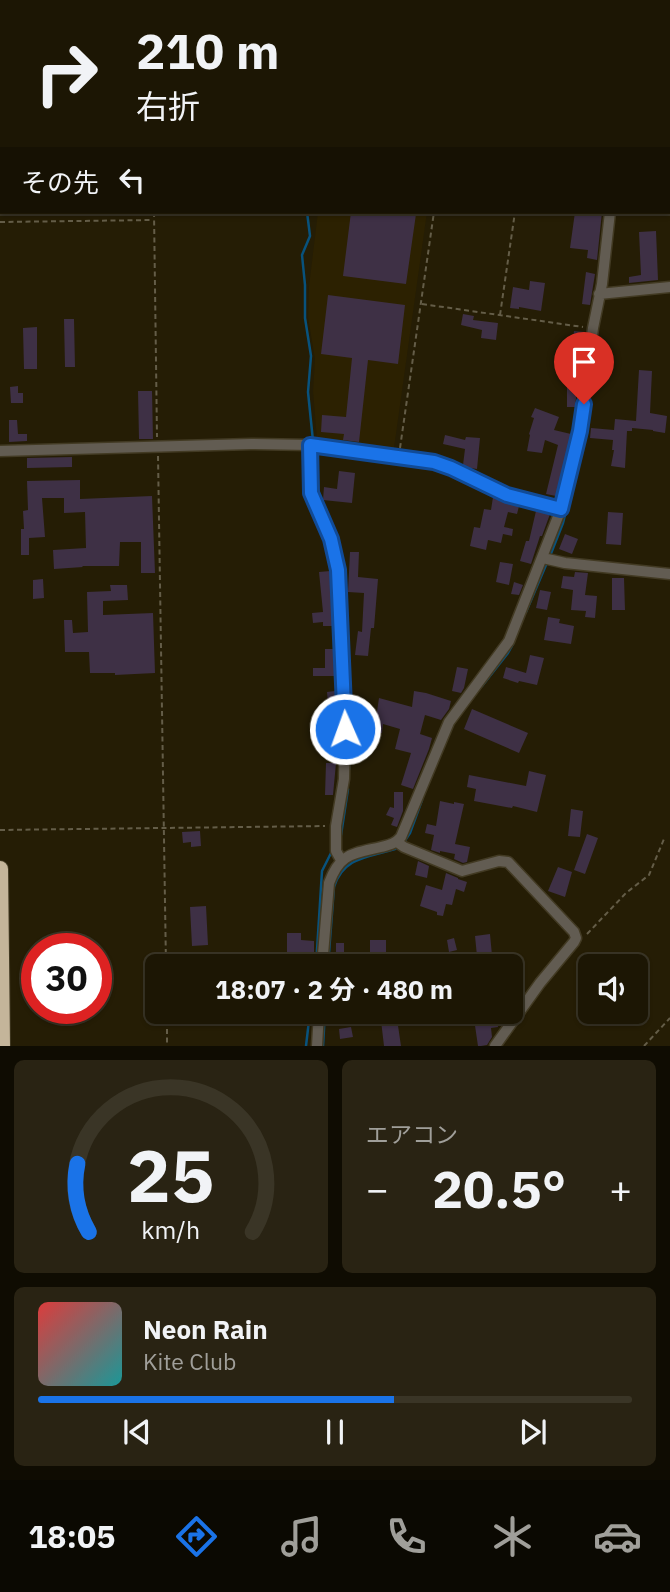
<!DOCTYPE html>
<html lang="ja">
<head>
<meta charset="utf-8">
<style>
  body { margin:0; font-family:"IBM Plex Sans","Noto Sans JP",sans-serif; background:#292313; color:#f1f3f6; height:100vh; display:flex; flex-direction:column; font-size:26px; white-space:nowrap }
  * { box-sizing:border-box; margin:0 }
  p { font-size:23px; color:#a09f9a }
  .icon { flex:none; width:38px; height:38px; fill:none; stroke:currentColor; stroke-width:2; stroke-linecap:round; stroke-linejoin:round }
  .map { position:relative; height:1046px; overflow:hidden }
  .panel { display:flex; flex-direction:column; gap:14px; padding:14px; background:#0f0c02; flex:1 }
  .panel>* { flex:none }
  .banner { position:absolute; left:0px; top:0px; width:670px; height:214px; box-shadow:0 2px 5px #0004,0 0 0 2px #3a3526; background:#1c1604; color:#f1f3f6; overflow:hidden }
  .fabs { position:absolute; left:578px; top:954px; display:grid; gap:14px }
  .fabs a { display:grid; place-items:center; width:70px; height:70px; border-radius:10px; background:#1c1604; box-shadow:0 2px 5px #0004,0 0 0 2px #3a3526; font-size:35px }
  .speed { position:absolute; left:21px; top:933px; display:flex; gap:14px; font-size:35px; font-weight:700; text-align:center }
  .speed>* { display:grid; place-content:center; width:91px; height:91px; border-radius:50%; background:#1c1604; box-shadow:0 2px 5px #0004,0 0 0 2px #3a3526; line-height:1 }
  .speed .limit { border:10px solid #d22; background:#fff; color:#111 }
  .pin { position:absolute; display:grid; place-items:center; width:60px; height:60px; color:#fff; margin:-72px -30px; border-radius:50% 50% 50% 0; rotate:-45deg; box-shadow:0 0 7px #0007 }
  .pin .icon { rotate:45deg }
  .me { position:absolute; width:77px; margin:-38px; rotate:358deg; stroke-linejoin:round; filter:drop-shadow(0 0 5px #0008) }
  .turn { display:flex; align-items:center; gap:24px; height:147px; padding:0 21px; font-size:32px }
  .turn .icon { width:91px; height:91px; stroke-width:2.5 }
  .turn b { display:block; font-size:49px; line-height:60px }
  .then { display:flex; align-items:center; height:66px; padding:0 21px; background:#0003; gap:14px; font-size:26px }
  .big { font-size:52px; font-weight:700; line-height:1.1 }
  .panel .tile { flex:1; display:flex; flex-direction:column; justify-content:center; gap:10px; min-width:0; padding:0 24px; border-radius:10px; background:#292313 }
  .panel .dial { align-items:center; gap:0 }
  .dial svg { height:182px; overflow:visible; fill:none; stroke:#3a3526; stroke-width:7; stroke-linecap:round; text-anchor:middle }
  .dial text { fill:#f1f3f6; stroke:none }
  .song { display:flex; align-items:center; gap:21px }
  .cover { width:84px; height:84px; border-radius:10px; background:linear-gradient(135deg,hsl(0 70% 55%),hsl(180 70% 35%)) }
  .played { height:7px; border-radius:4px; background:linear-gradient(90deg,#1a73e8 60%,#3a3526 60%) }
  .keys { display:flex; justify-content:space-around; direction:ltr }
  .heat { display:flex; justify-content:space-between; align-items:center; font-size:38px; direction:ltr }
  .panel .tiles { flex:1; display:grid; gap:14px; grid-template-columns:1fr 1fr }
  .tile:last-child { grid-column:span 2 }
  .trip { position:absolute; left:145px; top:954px; width:378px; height:70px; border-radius:10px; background:#1c1604; box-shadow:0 2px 5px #0004,0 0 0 2px #3a3526; font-weight:700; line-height:70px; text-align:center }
  .tabs { display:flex; height:112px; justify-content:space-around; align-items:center; background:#0b0902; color:#a09f9a }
  .tabs .icon { width:49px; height:49px }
  .tabs .current { color:#1a73e8 }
  .tabs b { font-size:32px; color:#f1f3f6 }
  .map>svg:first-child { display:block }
</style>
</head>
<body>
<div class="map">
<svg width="670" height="1046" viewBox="0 0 670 1046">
  <rect width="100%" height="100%" fill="#251d05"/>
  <path fill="#2c2101" d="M318,212H427L394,448L317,440L313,391L315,359L308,317L309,286Z"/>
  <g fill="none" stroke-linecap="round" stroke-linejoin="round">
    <path stroke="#08527d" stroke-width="2.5" d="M379,2L380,0
      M668,49L670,45
      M307,212L310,236L302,255L305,285V318L311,356L308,392L313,441
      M550,556L563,523L566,511
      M526,612L546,565
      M482,686L508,653L513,644
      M349,769L350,737
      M341,835L348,789
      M404,842L410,833L422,800
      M316,966L322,871L332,851
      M328,966L334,887C343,857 369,857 395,849L399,846
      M306,1046L310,1012
      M323,1046L325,1012"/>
  </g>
  <path fill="#3e3045" d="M351,212H399L416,214L406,284L343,276Z
    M575,212H602L597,260L587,258L588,250L570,248Z
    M656,231L658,280L629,283V277L641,275L639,232Z
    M586,272L595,274L590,305L582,304Z
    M530,281L545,283L541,311L519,307V309L510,308L513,287L529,290Z
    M328,295L405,305L398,364L368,360L359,442L343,440L344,434L321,432L322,415L346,417L352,358L321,354Z
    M463,314L474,316L473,320L498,323L496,340L481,338L482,330L461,325Z
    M64,319H74L75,367H65Z
    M37,327V369H24L23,328Z
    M574,331L585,332L583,348L572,347Z
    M564,352H578L577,381H578L575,407H567V377L564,376Z
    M639,370L652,371L650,413L667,416L665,433L653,431V430L632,428V431H627L625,468L611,466L614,450H612L613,440L590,438L591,428L614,430L615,419L636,421Z
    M18,386V393H23V403H11L10,387Z
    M138,391H152L153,439H139Z
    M535,408L559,417L554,430L571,434L556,496L546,494L558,445L545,440L542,453L527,451L530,435L529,434L534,418L531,417Z
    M9,420H17L18,434H27V441L9,442Z
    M445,435L465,440L466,437L480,438L477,469L470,468L463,465L465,449L443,444Z
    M72,457V467L27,468V458Z
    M339,471L355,473L352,503L323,500L324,487L337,489Z
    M80,480V499L152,496L155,573H141V542H120L119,566H82L83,567L54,569L53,550L86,548L85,512L64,513V498H42L45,537L29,538V555H21V529H24L23,511L28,510L27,481Z
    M493,497L505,503L519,506L517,514L508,512L504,527L513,529L512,536L503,534L501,543L488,540L486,550L470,546L474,527L480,528L484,509L491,510Z
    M536,511L550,514L542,536H540L531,564L520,561L526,541H529Z
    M608,512L623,513L621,545L606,544Z
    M565,534L578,539L572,554L559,549Z
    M350,552H359L358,577L378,579L374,628H371L368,656L355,655L358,631L362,632L364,593L348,592Z
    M500,562L513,564L509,585L496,582Z
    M330,571L333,626H323V622L313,623L312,613L323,612L319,572Z
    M575,572L588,573L585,595L597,596L595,618L585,617L586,611L571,610L573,590L561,588L563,576L574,577Z
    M612,578H624L625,610H612Z
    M43,579L44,598L33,599V580Z
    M514,582L523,585L519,595L511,594Z
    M110,585H127L128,600L103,601V615L153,613L155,673L115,675V673H90L89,652H65L64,620H72L73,633L88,632L87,592L111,591Z
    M540,590L551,592L547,610L536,608Z
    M548,617L560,619L559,623L574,626L571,644L544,640Z
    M325,649H334L335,676H313V668H325Z
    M530,655L544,658L537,685L519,681L518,683L503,678L506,667L526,673Z
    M457,667L468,669L464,688L461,693L452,691Z
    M335,691L336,713L329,714L327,692Z
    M414,691L426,693L451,701L449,709L441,720L425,715L420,734L432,738L429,749L413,789L401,785L411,753L395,749L400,729L383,724L382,733L374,732L379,698L412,707Z
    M472,709L528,733L519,753L464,729Z
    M326,763H336L333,795H325Z
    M529,771L546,775L537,812L513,806L512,808L474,801L476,789L467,787L469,775L526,786Z
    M394,792H403V811L397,827L391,825L394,818L386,815L390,807L394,808Z
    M440,801L454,804V802L464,804L455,844L470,847L467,862L463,863L454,859L455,854L440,851V853L431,850L434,835L425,833L427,824L436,826Z
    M571,809L583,811L580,837L568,836Z
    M200,831L201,846L191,847V842L183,843L182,832Z
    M587,834L598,838L585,874L574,870Z
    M418,861L429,866L427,878L415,875Z
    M558,867L572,872L565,897L548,891Z
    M446,873L458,878V879L467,882L464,892L456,889L452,905L446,904L443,916L437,915V912L420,906L426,885L442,890Z
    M206,906L208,945L192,946L190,907Z
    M287,933H301V940L314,941V958H304V953H287Z
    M490,934L493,966H478L475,936Z
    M454,938L457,950L449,952L447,940Z
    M370,940H386V954L397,953L398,966H370Z
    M336,943H344V966H336Z
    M430,955L453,957L454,966H443V964L430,963Z
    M380,1012H396L401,1046H384Z
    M473,1012H510L506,1017L497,1019L498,1027L491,1028L492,1037L487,1045L481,1046H478Z
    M351,1027L353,1037L340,1039L339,1029Z"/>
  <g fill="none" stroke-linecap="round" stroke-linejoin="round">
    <defs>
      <path id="minor" d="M659,0L670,1
        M668,34L670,30
        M599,294L670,287
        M310,445L311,493L331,539L338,570L345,729L344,779L336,826V851L341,860
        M0,451L251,444L310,445L434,462L451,468L507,495L561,509
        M543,558L565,563L670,574
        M397,842L404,847L462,871L499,861L508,862L574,932L576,938L574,942L540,983L495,1046
        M322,966L329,883C340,853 352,854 381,847C389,845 395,844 401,837L449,722L509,641L561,509L580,431L593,328L602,284L610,212
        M317,1046L319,1012"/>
      <path id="highway" d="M0,869L2,1046"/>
    </defs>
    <use href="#minor" stroke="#423a23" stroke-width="13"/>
    <use href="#highway" stroke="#423a23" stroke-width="18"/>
    <path stroke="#645d48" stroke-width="2" stroke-dasharray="5 3.5" stroke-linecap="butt" d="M151,0V2
      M463,2L464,0
      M545,2V0
      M154,212L157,437
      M0,222L153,220
      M422,304L583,327
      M500,315L515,212
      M400,448L434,212
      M158,456L166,966
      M0,830L325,826
      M587,934L626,893L649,875L664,839
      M167,1012V1046
      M644,1046L670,1018"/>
    <use href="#minor" stroke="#625c52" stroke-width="10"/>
    <use href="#highway" stroke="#c4b59a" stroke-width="16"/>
  </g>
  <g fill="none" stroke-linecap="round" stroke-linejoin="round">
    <defs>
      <path id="route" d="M345,729L338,570L331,539L311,493L310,445L434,462L451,468L507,495L561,509L580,431L584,404"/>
    </defs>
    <use href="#route" stroke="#114b97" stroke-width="18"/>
    <use href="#route" stroke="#1a73e8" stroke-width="12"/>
  </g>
</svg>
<div class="fabs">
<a><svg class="icon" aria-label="sound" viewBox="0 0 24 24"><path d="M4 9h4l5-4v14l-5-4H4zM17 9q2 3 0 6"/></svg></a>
</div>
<div class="speed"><div class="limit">30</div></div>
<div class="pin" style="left:584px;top:404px;background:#d93025"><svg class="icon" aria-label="arrive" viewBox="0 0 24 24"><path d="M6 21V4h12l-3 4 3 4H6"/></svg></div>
<svg class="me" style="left:345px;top:729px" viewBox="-20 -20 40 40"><circle r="17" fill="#1a73e8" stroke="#fff" stroke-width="3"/><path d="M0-11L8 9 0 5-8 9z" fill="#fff"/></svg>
<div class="trip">18:07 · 2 分 · 480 m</div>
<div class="banner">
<div class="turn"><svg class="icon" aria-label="right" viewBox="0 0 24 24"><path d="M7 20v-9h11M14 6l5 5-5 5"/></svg><div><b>210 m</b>右折</div></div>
<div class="then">その先<svg class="icon" aria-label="left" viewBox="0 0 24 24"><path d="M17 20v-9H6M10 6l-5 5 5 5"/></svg></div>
</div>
</div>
<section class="panel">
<div class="tiles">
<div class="tile dial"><svg viewBox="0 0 100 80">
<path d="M14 69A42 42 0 1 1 86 69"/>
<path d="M14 69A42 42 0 0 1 9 39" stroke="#1a73e8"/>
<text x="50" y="56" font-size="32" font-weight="700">25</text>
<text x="50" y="72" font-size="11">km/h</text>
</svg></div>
<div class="tile"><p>エアコン</p>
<div class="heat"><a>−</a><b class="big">20.5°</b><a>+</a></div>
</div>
<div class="tile">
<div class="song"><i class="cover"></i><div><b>Neon Rain</b><p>Kite Club</p></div></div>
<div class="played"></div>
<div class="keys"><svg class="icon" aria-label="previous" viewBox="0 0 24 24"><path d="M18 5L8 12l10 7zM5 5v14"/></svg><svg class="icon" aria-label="pause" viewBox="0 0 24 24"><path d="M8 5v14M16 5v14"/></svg><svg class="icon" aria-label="next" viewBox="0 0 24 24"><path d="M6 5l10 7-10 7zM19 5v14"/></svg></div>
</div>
</div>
</section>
<nav class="tabs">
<b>18:05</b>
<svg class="icon current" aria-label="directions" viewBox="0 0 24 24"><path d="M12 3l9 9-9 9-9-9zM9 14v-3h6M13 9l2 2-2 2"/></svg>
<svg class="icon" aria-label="music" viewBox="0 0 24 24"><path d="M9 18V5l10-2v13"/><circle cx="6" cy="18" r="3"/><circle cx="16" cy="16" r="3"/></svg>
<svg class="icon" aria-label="phone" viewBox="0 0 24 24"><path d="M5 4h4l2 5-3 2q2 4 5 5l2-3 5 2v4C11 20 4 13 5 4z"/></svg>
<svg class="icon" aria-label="climate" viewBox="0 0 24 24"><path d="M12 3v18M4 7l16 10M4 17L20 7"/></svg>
<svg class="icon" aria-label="car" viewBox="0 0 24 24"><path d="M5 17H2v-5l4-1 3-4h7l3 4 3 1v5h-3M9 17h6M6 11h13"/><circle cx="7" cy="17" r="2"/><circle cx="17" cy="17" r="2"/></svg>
</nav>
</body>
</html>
